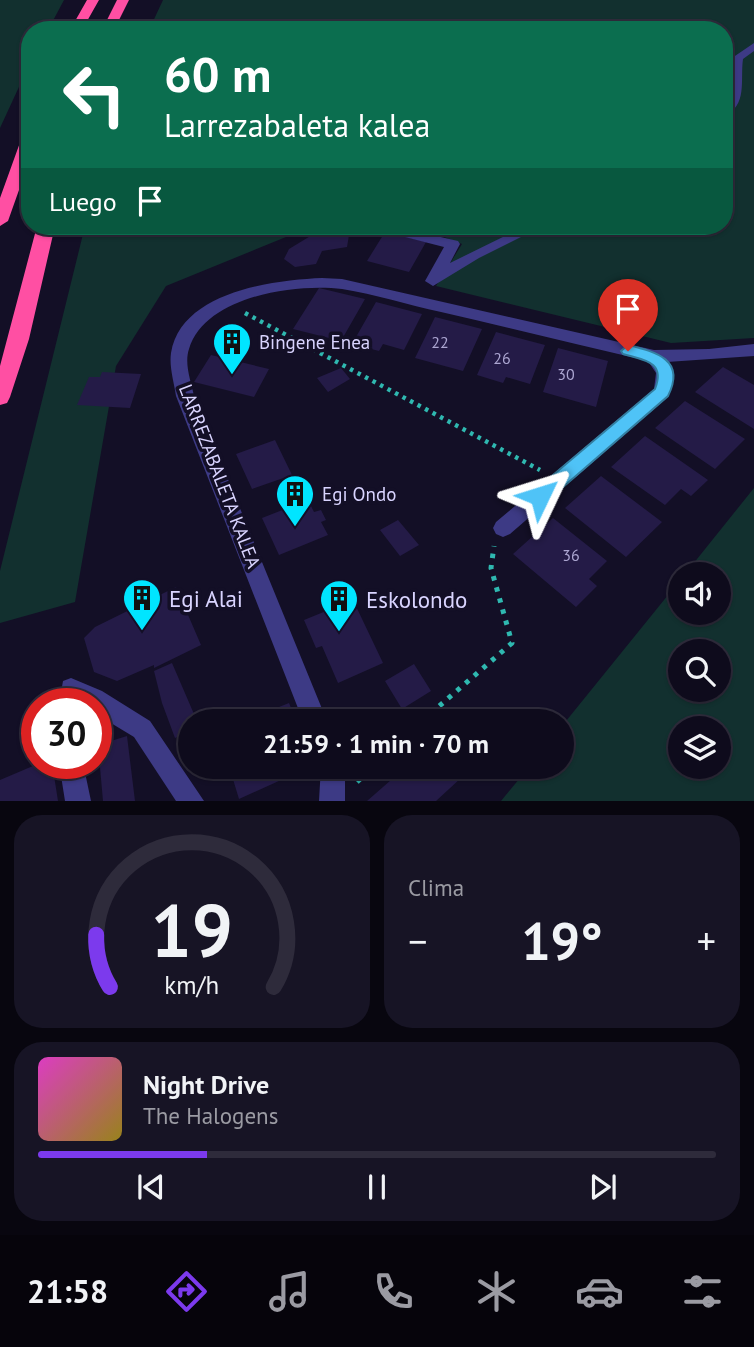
<!DOCTYPE html>
<html lang="es">
<head>
<meta charset="utf-8">
<style>
  body { margin:0; font-family:"PT Sans",sans-serif; background:#171425; color:#f1f3f6; height:100vh; display:flex; flex-direction:column; font-size:26px; white-space:nowrap }
  * { box-sizing:border-box; margin:0 }
  p { font-size:23px; color:#9b9ba3 }
  .icon { flex:none; width:38px; height:38px; fill:none; stroke:currentColor; stroke-width:2; stroke-linecap:round; stroke-linejoin:round }
  .map { position:relative; height:801px; overflow:hidden }
  .side { display:flex; flex-direction:column; gap:14px; padding:14px; background:#08060f; flex:1 }
  .side>* { flex:none }
  .hud { position:absolute; left:21px; top:21px; width:712px; height:214px; border-radius:28px; box-shadow:0 2px 5px #0004,0 0 0 2px #2e2b3b; background:#0b6e4f; color:#fff; overflow:hidden }
  .buttons { position:absolute; left:668px; top:562px; display:grid; gap:14px }
  .buttons a { display:grid; place-items:center; width:63px; height:63px; border-radius:50%; background:#0e0b1c; box-shadow:0 2px 5px #0004,0 0 0 2px #2e2b3b; font-size:35px }
  .speed { position:absolute; left:21px; top:688px; display:flex; gap:14px; font-size:35px; font-weight:700; text-align:center }
  .speed>* { display:grid; place-content:center; width:91px; height:91px; border-radius:50%; background:#0e0b1c; box-shadow:0 2px 5px #0004,0 0 0 2px #2e2b3b; line-height:1 }
  .speed .limit { border:10px solid #d22; background:#fff; color:#111 }
  .pin { position:absolute; display:grid; place-items:center; width:60px; height:60px; color:#fff; margin:-72px -30px; border-radius:50% 50% 50% 0; rotate:-45deg; box-shadow:0 0 7px #0007 }
  .pin .icon { rotate:45deg }
  .me { position:absolute; width:77px; margin:-38px; rotate:49deg; stroke-linejoin:round; filter:drop-shadow(0 0 5px #0008) }
  .turn { display:flex; align-items:center; gap:24px; height:147px; padding:0 28px; font-size:32px }
  .turn .icon { width:91px; height:91px; stroke-width:2.5 }
  .turn b { display:block; font-size:49px; line-height:60px }
  .then { display:flex; align-items:center; height:66px; padding:0 28px; background:#0003; gap:14px; font-size:26px }
  .big { font-size:52px; font-weight:600; line-height:1.1 }
  .side .tile { flex:1; display:flex; flex-direction:column; justify-content:center; gap:10px; min-width:0; padding:0 24px; border-radius:28px; background:#171425 }
  .side .dial { align-items:center; gap:0 }
  .dial svg { height:182px; overflow:visible; fill:none; stroke:#2e2b3b; stroke-width:7; stroke-linecap:round; text-anchor:middle }
  .dial text { fill:#f1f3f6; stroke:none }
  .song { display:flex; align-items:center; gap:21px }
  .cover { width:84px; height:84px; border-radius:10px; background:linear-gradient(135deg,hsl(310 70% 55%),hsl(50 70% 35%)) }
  .played { height:7px; border-radius:4px; background:linear-gradient(90deg,#7c3aed 25%,#2e2b3b 25%) }
  .keys { display:flex; justify-content:space-around; direction:ltr }
  .heat { display:flex; justify-content:space-between; align-items:center; font-size:38px; direction:ltr }
  .side .tiles { flex:1; display:grid; gap:14px; grid-template-columns:1fr 1fr }
  .tile:last-child { grid-column:span 2 }
  .trip { position:absolute; left:178px; top:709px; width:396px; height:70px; border-radius:35px; background:#0e0b1c; box-shadow:0 2px 5px #0004,0 0 0 2px #2e2b3b; font-weight:600; line-height:70px; text-align:center }
  .dock { display:flex; height:112px; justify-content:space-around; align-items:center; background:#06040b; color:#9b9ba3 }
  .dock .icon { width:49px; height:49px }
  .dock .on { color:#7c3aed }
  .dock b { font-size:32px; color:#f1f3f6 }
  .map>svg:first-child { display:block }
</style>
</head>
<body>
<div class="map">
<svg width="754" height="801" viewBox="0 0 754 801">
  <rect width="100%" height="100%" fill="#130f26"/>
  <path fill="#12302f" fill-rule="evenodd" d="M0,0H64L48,30H30V63L0,128Z
    M163,0H754V338L671,343L436,286L462,244L416,226H724V30H149Z
    M85,226H313L166,286L116,366L75,602L0,623V571Z
    M754,488V801H501L529,767L562,766V726L681,579V612H719V574H685ZM681,651H719V690H681ZM681,728H719V766H681Z"/>
  <path fill="#241b47" d="M336,227L349,235L347,247L322,251L316,264L295,267L284,259L289,249L317,232Z
    M385,232L426,242L409,272L367,261Z
    M319,288L365,299L341,341L293,329Z
    M376,302L422,314L404,350L383,344L379,351L352,344Z
    M435,317L482,329L463,371L415,358Z
    M496,332L545,345L530,384L506,377L503,383L477,375Z
    M558,348L608,361L596,407L543,392Z
    M211,355L269,369L254,397L194,382Z
    M723,367L754,385V429L695,392Z
    M341,368L350,379L328,392L317,378Z
    M102,372L141,374L130,408L77,405L89,377H100Z
    M685,401L745,439L715,469L655,428Z
    M645,436L708,480L691,496L681,489L665,505L611,467Z
    M275,440L292,475L252,489L236,454Z
    M601,476L662,522L626,557L565,508Z
    M308,500L314,512L321,510L326,520L321,522L328,535L279,555L262,518Z
    M553,518L607,561L589,579L597,586L576,607L513,554Z
    M398,520L419,545L400,556L380,530Z
    M176,587L201,645L154,668V665L117,681L94,672L84,638L95,627Z
    M353,600L383,663L338,683L322,646L316,648L304,620Z
    M172,663L197,721H191V730L175,738L162,703L154,671Z
    M414,664L431,691L402,709L385,681Z
    M289,703L296,720L267,721L264,713Z
    M127,736L135,801H103L98,745Z
    M40,763H52L58,801H0V780Z
    M229,766H289L292,775L239,799Z
    M407,766H474L436,801H367Z"/>
  <g fill="none" stroke-linecap="round" stroke-linejoin="round">
    <path stroke="#2fb8b0" stroke-width="4.5" stroke-dasharray="3.5 5" stroke-linecap="butt" d="M245,313L540,470"/>
    <path stroke="#2fb8b0" stroke-width="5" stroke-dasharray="4.5 7" stroke-linecap="butt" d="M422,721L512,643L491,568L494,546
      M357,782L374,766"/>
    <path fill="#3d3a85" fill-rule="evenodd" d="M754,43V51L743,59C740,80 748,106 724,116V105L730,93L732,58Z
      M525,226H543L479,258L433,286L425,281L444,247L401,236L399,233L406,229L458,241L460,244L450,263Z
      M322,278L342,279L654,350L709,349L754,344V356L667,362L674,377L668,397L510,534L503,537L496,534L493,528L496,522L654,389L656,373L648,361C579,345 510,328 441,312C408,305 375,294 342,289C296,283 205,296 189,349C184,364 191,381 194,396L327,721H303L176,396C174,382 169,367 171,353C181,292 273,280 322,278Z
      M71,678L102,691L150,721L204,801H176L134,737L96,714V704H59L63,681Z
      M59,763H83L91,801H65Z
      M321,766H345V801H319Z"/>
    <path fill="#ff4fa3" fill-rule="evenodd" d="M87,0H99L82,30H70Z
      M117,0H129L114,30H102Z
      M30,133V159L8,221L0,226V198L22,137Z
      M37,226H55L29,339L10,397L7,403L0,405V366Z"/>
  </g>
  <path fill="#4fc3f7" stroke="#337fa1" stroke-width="2" d="M628,345C657,352 686,360 668,396L547,501L540,504L534,501L532,496L534,491L655,389C666,361 643,360 623,354L621,351Z"/>
  <defs>
    <symbol id="building-pin" viewBox="-11 -11 22 30"><path d="M0 17L-7.5 6A9.5 9.5 0 1 1 7.5 6Z" fill="#00e5ff" stroke="#130f26"/><path d="M-4-6H4V6H1V3H-1V6H-4ZM-2.5-4.3h1.7v1.8h-1.7ZM.8-4.3h1.7v1.8H.8ZM-2.5-1h1.7V.8h-1.7ZM.8-1h1.7V.8H.8Z" fill="#111"/></symbol>
  </defs>
  <g fill-rule="evenodd">
    <use href="#building-pin" x="210" y="320" width="44" height="60"/>
    <use href="#building-pin" x="273" y="472" width="44" height="60"/>
    <use href="#building-pin" x="120" y="576" width="44" height="60"/>
    <use href="#building-pin" x="317" y="577" width="44" height="60"/>
  </g>
  <g text-anchor="middle" dominant-baseline="central" stroke-width="7" stroke-linejoin="round" paint-order="stroke">
    <g font-size="16" fill="#aca6d1">
      <text x="440" y="342">22</text>
      <text x="502" y="358">26</text>
      <text x="566" y="374">30</text>
      <text x="571" y="555">36</text>
    </g>
    <g font-size="19" fill="#d9d4ff" stroke="#130f26" text-anchor="start">
      <text x="259" y="342">Bingene Enea</text>
      <text x="322" y="494">Egi Ondo</text>
    </g>
    <g font-size="19" fill="#d9d4ff" stroke="#130f26">
      <text transform="translate(220 476) rotate(69)">LARREZABALETA KALEA</text>
    </g>
    <g font-size="23" fill="#d9d4ff" stroke="#130f26" text-anchor="start">
      <text x="169" y="598">Egi Alai</text>
      <text x="366" y="599">Eskolondo</text>
    </g>
  </g>
</svg>
<div class="buttons">
<a><svg class="icon" aria-label="sound" viewBox="0 0 24 24"><path d="M4 9h4l5-4v14l-5-4H4zM17 9q2 3 0 6"/></svg></a>
<a><svg class="icon" aria-label="search" viewBox="0 0 24 24"><circle cx="10" cy="10" r="6"/><path d="M15 15l6 6"/></svg></a>
<a><svg class="icon" aria-label="layers" viewBox="0 0 24 24"><path d="M12 4l9 5-9 5-9-5zM3 14l9 5 9-5"/></svg></a>
</div>
<div class="speed"><div class="limit">30</div></div>
<div class="pin" style="left:628px;top:351px;background:#d93025"><svg class="icon" aria-label="arrive" viewBox="0 0 24 24"><path d="M6 21V4h12l-3 4 3 4H6"/></svg></div>
<svg class="me" style="left:540px;top:496px" viewBox="-20 -20 40 40"><path d="M0-17L14 15 0 8-14 15z" fill="#4fc3f7" stroke="#fff" stroke-width="4"/></svg>
<div class="trip">21:59 · 1 min · 70 m</div>
<div class="hud">
<div class="turn"><svg class="icon" aria-label="left" viewBox="0 0 24 24"><path d="M17 20v-9H6M10 6l-5 5 5 5"/></svg><div><b>60 m</b>Larrezabaleta kalea</div></div>
<div class="then">Luego<svg class="icon" aria-label="arrive" viewBox="0 0 24 24"><path d="M6 21V4h12l-3 4 3 4H6"/></svg></div>
</div>
</div>
<section class="side">
<div class="tiles">
<div class="tile dial"><svg viewBox="0 0 100 80">
<path d="M14 69A42 42 0 1 1 86 69"/>
<path d="M14 69A42 42 0 0 1 8 46" stroke="#7c3aed"/>
<text x="50" y="56" font-size="32" font-weight="700">19</text>
<text x="50" y="72" font-size="11">km/h</text>
</svg></div>
<div class="tile"><p>Clima</p>
<div class="heat"><a>−</a><b class="big">19°</b><a>+</a></div>
</div>
<div class="tile">
<div class="song"><i class="cover"></i><div><b>Night Drive</b><p>The Halogens</p></div></div>
<div class="played"></div>
<div class="keys"><svg class="icon" aria-label="previous" viewBox="0 0 24 24"><path d="M18 5L8 12l10 7zM5 5v14"/></svg><svg class="icon" aria-label="pause" viewBox="0 0 24 24"><path d="M8 5v14M16 5v14"/></svg><svg class="icon" aria-label="next" viewBox="0 0 24 24"><path d="M6 5l10 7-10 7zM19 5v14"/></svg></div>
</div>
</div>
</section>
<nav class="dock">
<b>21:58</b>
<svg class="icon on" aria-label="directions" viewBox="0 0 24 24"><path d="M12 3l9 9-9 9-9-9zM9 14v-3h6M13 9l2 2-2 2"/></svg>
<svg class="icon" aria-label="music" viewBox="0 0 24 24"><path d="M9 18V5l10-2v13"/><circle cx="6" cy="18" r="3"/><circle cx="16" cy="16" r="3"/></svg>
<svg class="icon" aria-label="phone" viewBox="0 0 24 24"><path d="M5 4h4l2 5-3 2q2 4 5 5l2-3 5 2v4C11 20 4 13 5 4z"/></svg>
<svg class="icon" aria-label="climate" viewBox="0 0 24 24"><path d="M12 3v18M4 7l16 10M4 17L20 7"/></svg>
<svg class="icon" aria-label="car" viewBox="0 0 24 24"><path d="M5 17H2v-5l4-1 3-4h7l3 4 3 1v5h-3M9 17h6M6 11h13"/><circle cx="7" cy="17" r="2"/><circle cx="17" cy="17" r="2"/></svg>
<svg class="icon" aria-label="filters" viewBox="0 0 24 24"><path d="M4 7h16M4 17h16"/><circle cx="9" cy="7" r="2"/><circle cx="15" cy="17" r="2"/></svg>
</nav>
</body>
</html>
